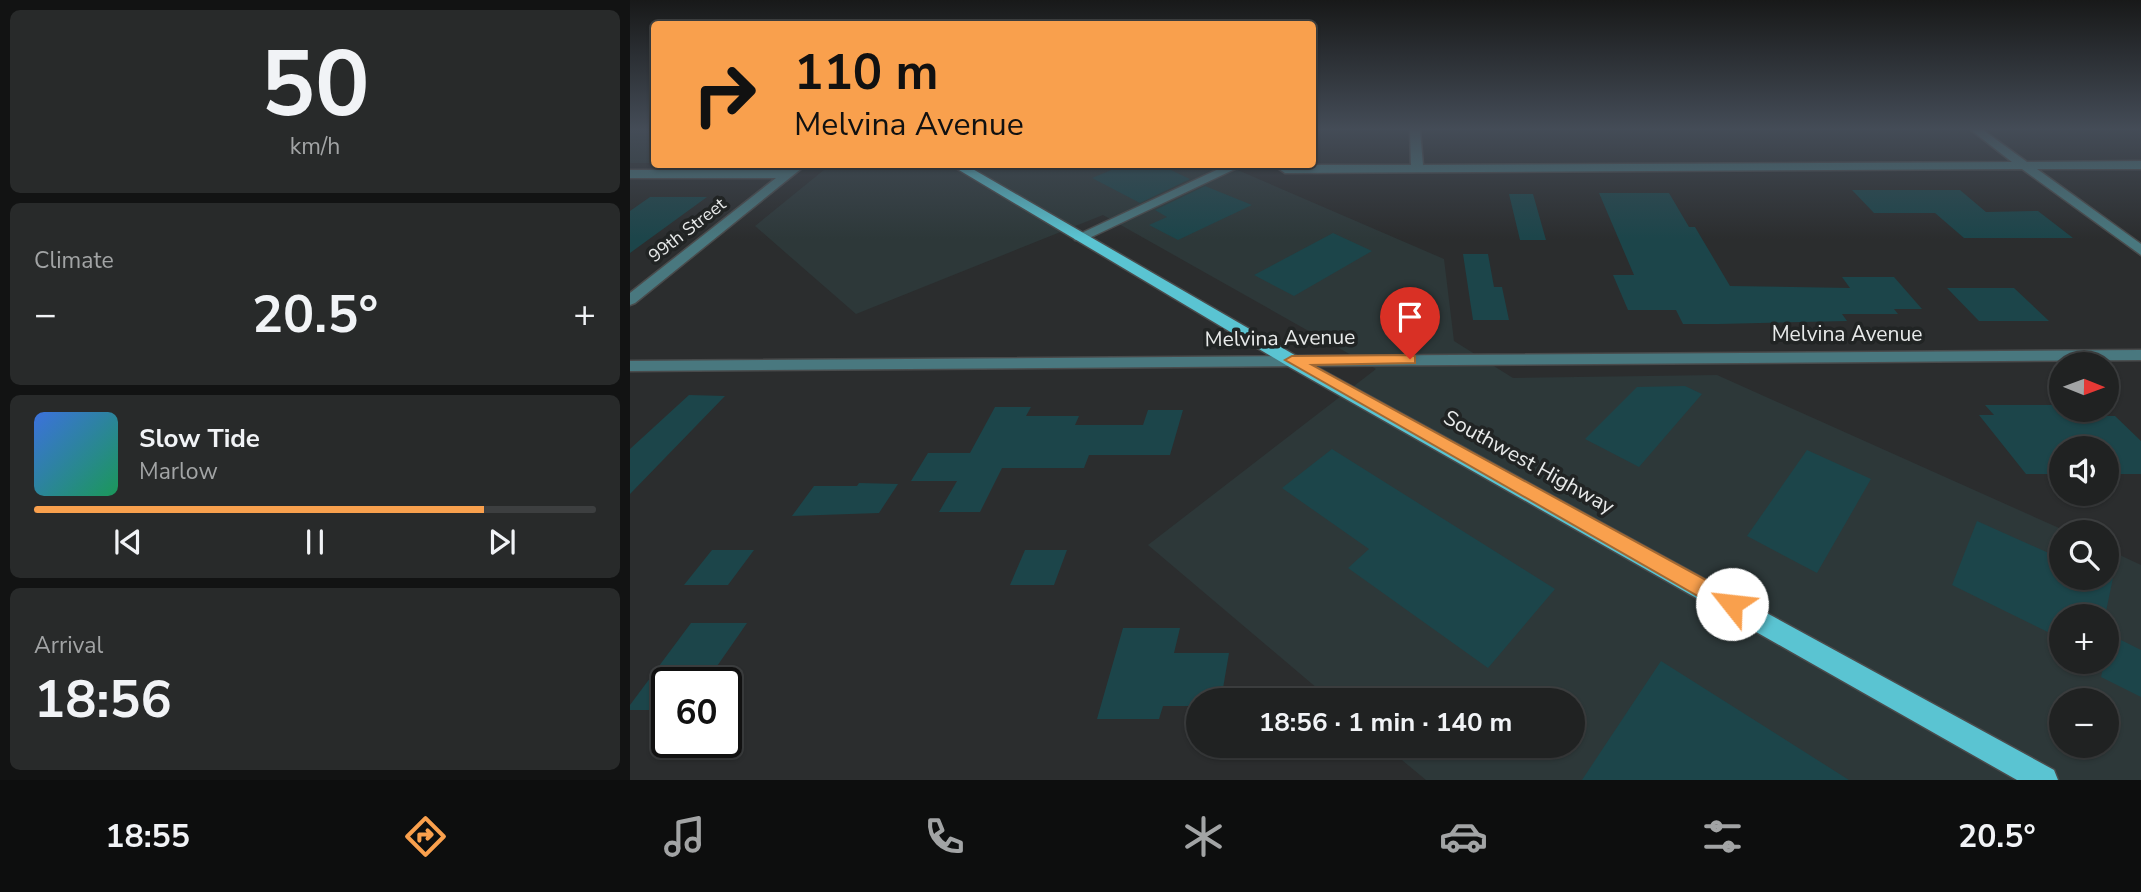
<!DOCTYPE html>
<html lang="en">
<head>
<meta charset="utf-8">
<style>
  body { margin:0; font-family:"Nunito Sans",sans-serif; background:#282a2a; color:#f1f3f6; height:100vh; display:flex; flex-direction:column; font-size:26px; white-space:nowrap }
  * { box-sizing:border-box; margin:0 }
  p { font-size:23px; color:#a2a4a5 }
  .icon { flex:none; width:38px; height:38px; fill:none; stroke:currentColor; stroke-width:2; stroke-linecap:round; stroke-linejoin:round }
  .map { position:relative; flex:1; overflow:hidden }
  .sheet { display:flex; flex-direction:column; gap:10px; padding:10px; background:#121313; width:630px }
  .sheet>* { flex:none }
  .top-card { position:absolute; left:21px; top:21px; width:665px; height:147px; border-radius:7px; box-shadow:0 2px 5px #0004,0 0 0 2px #3d3f40; background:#f9a04d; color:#111; overflow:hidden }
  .needle { width:46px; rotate:91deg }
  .controls { position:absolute; left:1419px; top:352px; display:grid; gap:14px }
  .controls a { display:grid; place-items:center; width:70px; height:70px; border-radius:50%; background:#202222; box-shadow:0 2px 5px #0004,0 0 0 2px #3d3f40; font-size:35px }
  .speed { position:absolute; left:21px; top:667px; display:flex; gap:14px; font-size:35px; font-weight:700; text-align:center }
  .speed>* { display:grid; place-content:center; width:91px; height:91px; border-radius:50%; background:#202222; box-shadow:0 2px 5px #0004,0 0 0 2px #3d3f40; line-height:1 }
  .speed .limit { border:4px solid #111; border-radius:10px; background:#fff; color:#111 }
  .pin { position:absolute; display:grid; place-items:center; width:60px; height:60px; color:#fff; margin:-72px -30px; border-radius:50% 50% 50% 0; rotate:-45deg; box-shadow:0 0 7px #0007 }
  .pin .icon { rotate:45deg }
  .me { position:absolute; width:77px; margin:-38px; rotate:299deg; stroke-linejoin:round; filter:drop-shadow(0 0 5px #0008) }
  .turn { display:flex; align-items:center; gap:24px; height:147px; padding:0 28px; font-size:32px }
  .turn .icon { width:91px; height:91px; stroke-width:2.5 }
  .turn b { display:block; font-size:49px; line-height:60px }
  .big { font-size:52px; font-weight:700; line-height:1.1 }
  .sheet .tile { flex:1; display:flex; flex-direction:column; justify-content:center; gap:10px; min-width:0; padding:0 24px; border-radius:10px; background:#282a2a }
  .sheet .dial { align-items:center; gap:0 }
  .dial b { font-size:91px; line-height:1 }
  .song { display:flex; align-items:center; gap:21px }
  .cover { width:84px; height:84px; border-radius:10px; background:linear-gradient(135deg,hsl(220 70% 55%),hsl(150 70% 35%)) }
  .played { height:7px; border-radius:4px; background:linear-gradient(90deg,#f9a04d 80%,#3d3f40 80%) }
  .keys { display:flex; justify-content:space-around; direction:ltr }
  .heat { display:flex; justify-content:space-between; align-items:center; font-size:38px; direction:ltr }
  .trip { position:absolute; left:556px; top:688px; width:399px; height:70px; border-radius:35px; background:#202222; box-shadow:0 2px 5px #0004,0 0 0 2px #3d3f40; font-weight:700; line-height:70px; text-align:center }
  .dock { display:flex; height:112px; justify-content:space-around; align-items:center; background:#0d0e0e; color:#a2a4a5 }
  .dock .icon { width:49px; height:49px }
  .dock .selected { color:#f9a04d }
  .dock b { font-size:32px; color:#f1f3f6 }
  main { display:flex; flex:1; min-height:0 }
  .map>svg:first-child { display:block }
</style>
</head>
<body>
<main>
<section class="sheet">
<div class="tile dial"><b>50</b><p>km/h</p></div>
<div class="tile"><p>Climate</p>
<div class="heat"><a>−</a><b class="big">20.5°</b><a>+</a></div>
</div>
<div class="tile">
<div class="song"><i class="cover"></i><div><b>Slow Tide</b><p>Marlow</p></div></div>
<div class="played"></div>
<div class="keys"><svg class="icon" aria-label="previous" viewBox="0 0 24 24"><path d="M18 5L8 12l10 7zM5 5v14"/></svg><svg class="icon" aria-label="pause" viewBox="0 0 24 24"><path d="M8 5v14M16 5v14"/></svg><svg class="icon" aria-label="next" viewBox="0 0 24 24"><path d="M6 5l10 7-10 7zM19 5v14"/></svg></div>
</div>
<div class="tile"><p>Arrival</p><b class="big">18:56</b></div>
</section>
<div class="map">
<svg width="1511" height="780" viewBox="0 0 1511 780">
  <rect width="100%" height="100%" fill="#2b2d2e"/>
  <path fill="#2d3839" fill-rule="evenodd" d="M0,130H24V163H0Z
    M200,165H596L814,259L824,341L883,378L1087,375L1438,532H1432V578H1477V549L1511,565V780H796L755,746H943V700H701L518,545L746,369L473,215L226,314L125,226ZM1432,616H1477V662H1432ZM1432,700H1477V746H1432Z"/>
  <path fill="#1c454a" d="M496,164H528L560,179L510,203L462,178Z
    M575,186L622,205L548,240L519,225L537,217L525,210Z
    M1222,190H1330L1356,212L1408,211L1443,238H1334L1305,213H1244Z
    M969,193H1039L1059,227H1065L1100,286L1220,288L1212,277H1264L1292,309H1264L1268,314H1212L1217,321L1089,324H1053L1046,310H998L983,275H1004Z
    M879,194H903L916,240H890Z
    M20,197H77L0,253V211Z
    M703,233L742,251L664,296L624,275Z
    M833,254H858L864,287H872L879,320H843Z
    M1317,288H1384L1419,321H1349Z
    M1055,386L1072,394L1009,467L955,439L1007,387Z
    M59,395L95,396L0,494V449Z
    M1355,405H1432V410H1464L1470,416H1485L1511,441V474H1484L1477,467V448H1432V474H1396L1349,415H1364Z
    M365,407H401L396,416H449L445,425H513L518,410H553L540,455H459L454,468H372L350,512H309L327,481H281L298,453H340Z
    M702,449L925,589L858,668L718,568L739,549L652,488Z
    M1177,450L1241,479L1187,573L1117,536Z
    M229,483L268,484L249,513L162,516L184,486H227Z
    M1347,521L1432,559V578H1483L1475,616H1432V639L1322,585Z
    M82,550H124L98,585H54Z
    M395,550H437L424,585H380Z
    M61,623H117L76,682H37V710H0V705Z
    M493,628H550L544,653H599L591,700H569V706H533L529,719H467Z
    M1481,635L1511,650V697L1471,677Z
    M1031,661L1219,780H952Z"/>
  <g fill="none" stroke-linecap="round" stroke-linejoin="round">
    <defs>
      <path id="minor" d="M780,130H790L793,165L1382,162L1341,130H1353L1397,162L1511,161V169H1407L1511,244V255L1392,169L655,173L649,169L655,165H781Z
        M163,164H177L5,303L0,305V293L146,178H0V170H156Z
        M595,166L605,169L455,240H445L443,237Z
        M1511,350V360L0,371V361Z"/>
      <path id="major" d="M319,164H334L668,357L1424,770L1428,780H1387L656,365Z"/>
    </defs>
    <use href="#minor" stroke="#494b4c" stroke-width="3"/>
    <use href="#major" stroke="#494b4c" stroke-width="3"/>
    <use href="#minor" fill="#49787f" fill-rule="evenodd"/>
    <use href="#major" fill="#5ac4d2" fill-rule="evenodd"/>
  </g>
  <linearGradient id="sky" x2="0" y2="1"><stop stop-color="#181919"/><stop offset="0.54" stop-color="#444c57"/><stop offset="1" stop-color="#444c57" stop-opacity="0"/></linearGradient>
  <rect width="1511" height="239" fill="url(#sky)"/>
  <path fill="#f9a04d" stroke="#a26832" stroke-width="2" d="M780,355L785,356V363L682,365L1109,598L1112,604L1109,611L1102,613L1094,611L655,360L662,356Z"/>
  <g text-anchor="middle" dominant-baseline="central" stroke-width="7" stroke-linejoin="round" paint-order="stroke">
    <g font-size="18" fill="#e8eaea" stroke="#212424">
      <text transform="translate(57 230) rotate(-38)">99th Street</text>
    </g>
    <g font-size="21" fill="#e8eaea" stroke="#212424">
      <text x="1217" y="334">Melvina Avenue</text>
      <text transform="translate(650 338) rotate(-1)">Melvina Avenue</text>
      <text transform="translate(899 462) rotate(29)">Southwest Highway</text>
    </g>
  </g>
</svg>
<div class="controls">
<a><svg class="needle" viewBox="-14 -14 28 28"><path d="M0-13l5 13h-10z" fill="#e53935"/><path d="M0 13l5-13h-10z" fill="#a2a4a5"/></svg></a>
<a><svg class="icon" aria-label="sound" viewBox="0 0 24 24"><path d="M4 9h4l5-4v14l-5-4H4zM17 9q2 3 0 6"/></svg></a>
<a><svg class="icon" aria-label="search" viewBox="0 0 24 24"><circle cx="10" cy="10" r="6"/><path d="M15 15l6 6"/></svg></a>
<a>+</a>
<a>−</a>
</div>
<div class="speed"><div class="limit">60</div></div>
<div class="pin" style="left:780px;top:359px;background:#d93025"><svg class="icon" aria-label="arrive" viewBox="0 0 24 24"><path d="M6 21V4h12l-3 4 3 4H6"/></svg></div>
<svg class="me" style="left:1102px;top:604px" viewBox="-20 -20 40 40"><circle r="19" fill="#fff"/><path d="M0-13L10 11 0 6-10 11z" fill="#f9a04d"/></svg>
<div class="trip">18:56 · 1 min · 140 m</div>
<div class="top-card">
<div class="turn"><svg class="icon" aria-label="right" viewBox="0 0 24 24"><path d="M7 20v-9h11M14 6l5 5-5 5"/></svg><div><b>110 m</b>Melvina Avenue</div></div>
</div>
</div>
</main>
<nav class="dock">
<b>18:55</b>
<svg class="icon selected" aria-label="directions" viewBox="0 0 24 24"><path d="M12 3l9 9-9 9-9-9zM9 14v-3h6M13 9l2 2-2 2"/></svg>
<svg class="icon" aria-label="music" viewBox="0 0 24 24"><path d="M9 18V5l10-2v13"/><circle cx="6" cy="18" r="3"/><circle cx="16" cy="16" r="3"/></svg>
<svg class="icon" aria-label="phone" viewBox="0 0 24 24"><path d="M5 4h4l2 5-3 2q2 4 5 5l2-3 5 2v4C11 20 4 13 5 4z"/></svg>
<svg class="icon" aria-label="climate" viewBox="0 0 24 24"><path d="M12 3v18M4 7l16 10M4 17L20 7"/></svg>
<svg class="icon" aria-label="car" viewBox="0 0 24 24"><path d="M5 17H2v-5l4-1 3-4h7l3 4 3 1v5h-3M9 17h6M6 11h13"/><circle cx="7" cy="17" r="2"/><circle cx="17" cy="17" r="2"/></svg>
<svg class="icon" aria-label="filters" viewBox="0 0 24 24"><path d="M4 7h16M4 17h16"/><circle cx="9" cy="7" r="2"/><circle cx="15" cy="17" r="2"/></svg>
<b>20.5°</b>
</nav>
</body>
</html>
